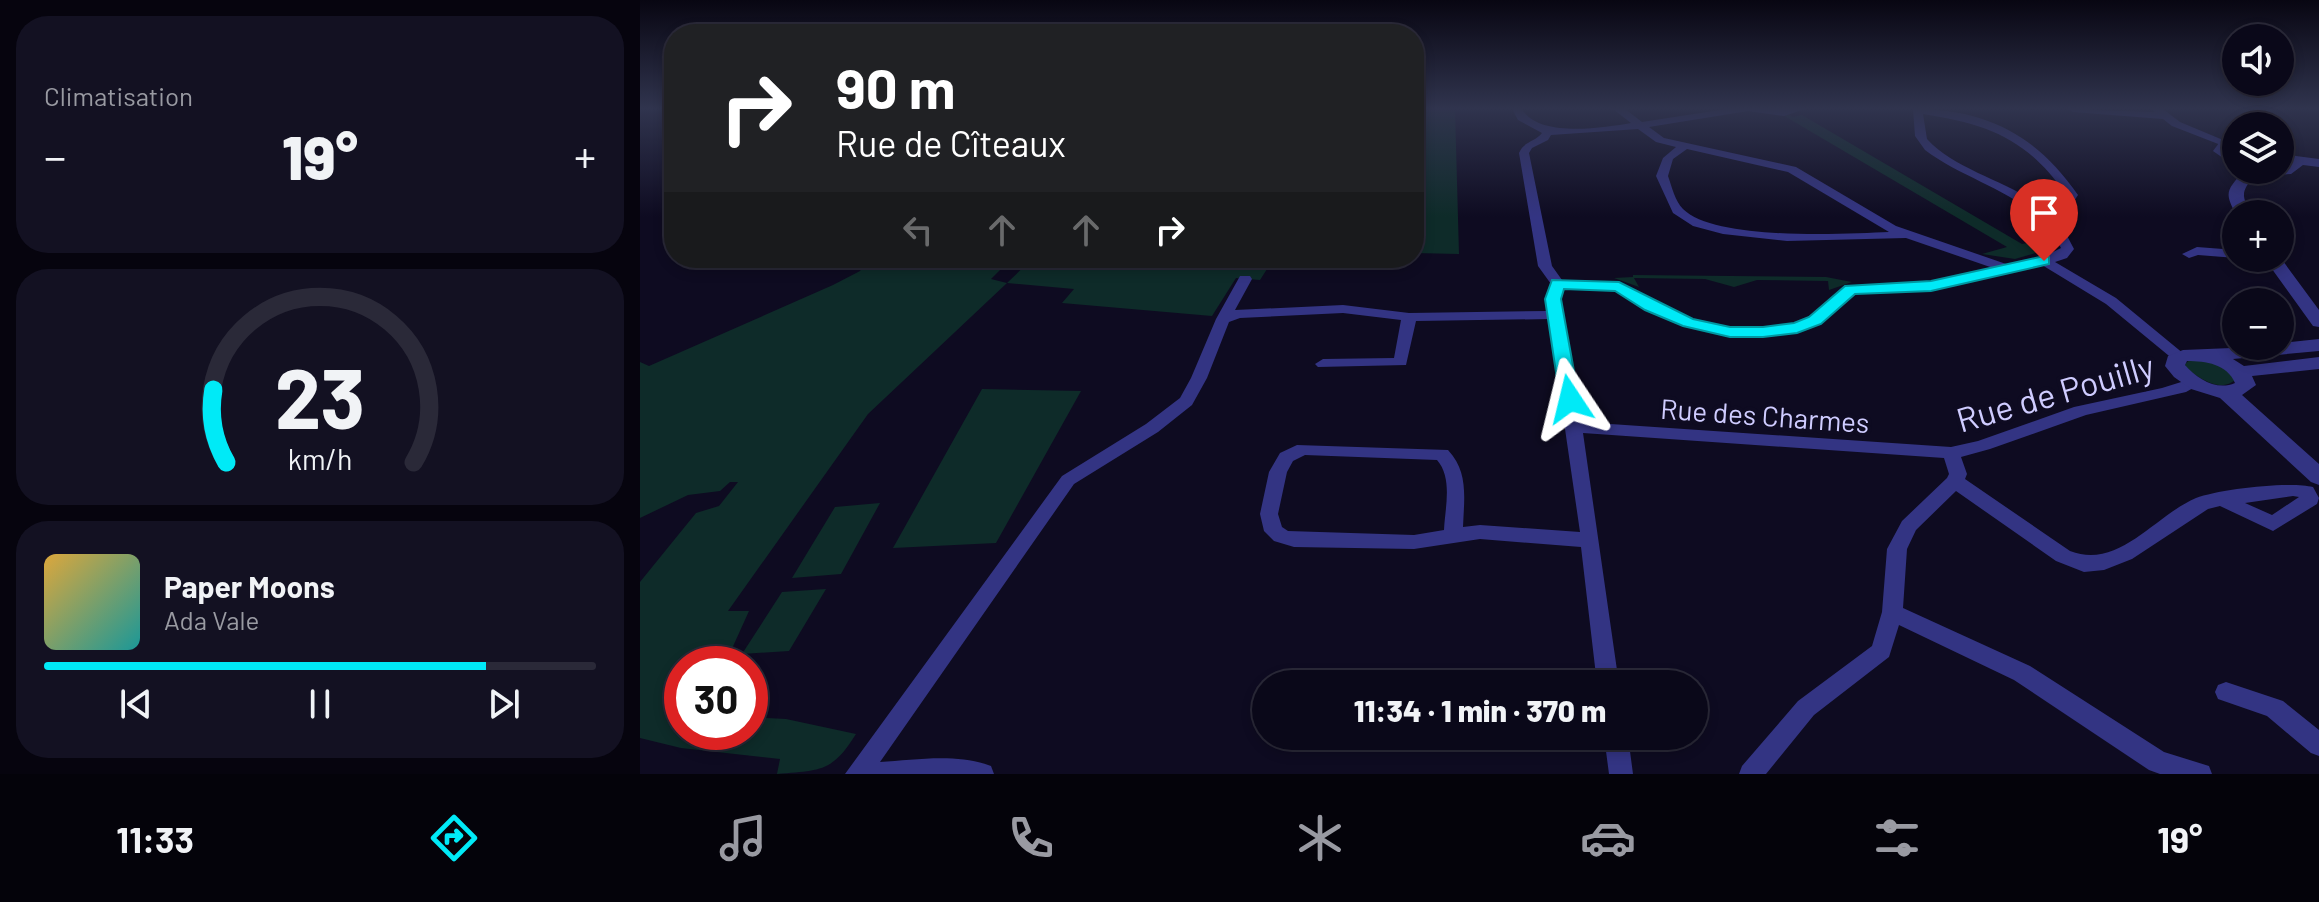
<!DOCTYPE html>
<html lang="fr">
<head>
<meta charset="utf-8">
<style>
  body { margin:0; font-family:Barlow,sans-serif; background:#131122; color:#f1f3f6; height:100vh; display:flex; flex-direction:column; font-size:30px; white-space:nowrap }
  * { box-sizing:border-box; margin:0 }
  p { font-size:26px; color:#999aa2 }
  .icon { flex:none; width:44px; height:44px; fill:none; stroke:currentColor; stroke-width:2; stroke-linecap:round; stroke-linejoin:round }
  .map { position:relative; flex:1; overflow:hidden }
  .panel { display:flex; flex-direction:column; gap:16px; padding:16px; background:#06040e; width:640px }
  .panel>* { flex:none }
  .guide { position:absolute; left:24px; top:24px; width:760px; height:244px; border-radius:32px; box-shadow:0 4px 12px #0003,0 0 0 2px #2a2938; background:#202124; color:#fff; overflow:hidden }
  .fabs { position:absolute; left:1582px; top:24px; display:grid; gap:16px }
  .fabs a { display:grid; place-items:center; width:72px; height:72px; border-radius:50%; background:#0a0819; box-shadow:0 4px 12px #0003,0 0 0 2px #2a2938; font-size:40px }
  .speed { position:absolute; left:24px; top:646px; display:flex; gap:16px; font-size:40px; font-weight:700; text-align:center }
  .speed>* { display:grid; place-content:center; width:104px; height:104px; border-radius:50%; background:#0a0819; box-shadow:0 4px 12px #0003,0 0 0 2px #2a2938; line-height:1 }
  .speed .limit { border:12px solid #d22; background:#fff; color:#111 }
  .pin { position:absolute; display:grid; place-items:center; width:68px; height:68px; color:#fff; margin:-82px -34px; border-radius:50% 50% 50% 0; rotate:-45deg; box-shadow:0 0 8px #0007 }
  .pin .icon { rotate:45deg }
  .me { position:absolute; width:88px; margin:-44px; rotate:350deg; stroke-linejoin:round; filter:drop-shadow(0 0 6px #0008) }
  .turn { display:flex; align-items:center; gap:28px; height:168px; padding:0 40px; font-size:36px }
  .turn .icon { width:104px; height:104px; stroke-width:2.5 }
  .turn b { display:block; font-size:56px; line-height:68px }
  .lanes { display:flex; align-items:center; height:76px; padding:0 40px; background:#0003; justify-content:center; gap:40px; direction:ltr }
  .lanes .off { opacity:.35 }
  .big { font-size:60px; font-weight:800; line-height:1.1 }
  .panel .widget { flex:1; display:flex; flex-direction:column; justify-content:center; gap:12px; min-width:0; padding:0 28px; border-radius:32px; background:#131122 }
  .panel .dial { align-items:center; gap:0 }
  .dial svg { height:208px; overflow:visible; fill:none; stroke:#2a2938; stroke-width:7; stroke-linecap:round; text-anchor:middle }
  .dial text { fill:#f1f3f6; stroke:none }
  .song { display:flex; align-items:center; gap:24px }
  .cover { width:96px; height:96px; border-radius:12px; background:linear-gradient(135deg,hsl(40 70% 55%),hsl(180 70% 35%)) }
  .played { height:8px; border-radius:4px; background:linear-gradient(90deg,#00eaf7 80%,#2a2938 80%) }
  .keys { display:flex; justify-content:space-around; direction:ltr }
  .heat { display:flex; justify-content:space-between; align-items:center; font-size:44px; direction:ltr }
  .trip { position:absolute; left:612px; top:670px; width:456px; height:80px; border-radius:40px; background:#0a0819; box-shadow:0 4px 12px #0003,0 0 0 2px #2a2938; font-weight:800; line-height:80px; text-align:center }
  .menu { display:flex; height:128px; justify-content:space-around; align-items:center; background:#04030a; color:#999aa2 }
  .menu .icon { width:56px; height:56px }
  .menu .selected { color:#00eaf7 }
  .menu b { font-size:36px; color:#f1f3f6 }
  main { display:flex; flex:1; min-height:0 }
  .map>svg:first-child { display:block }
</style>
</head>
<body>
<main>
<section class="panel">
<div class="widget"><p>Climatisation</p>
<div class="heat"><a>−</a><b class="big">19°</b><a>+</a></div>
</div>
<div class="widget dial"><svg viewBox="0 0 100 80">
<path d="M14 69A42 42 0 1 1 86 69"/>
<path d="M14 69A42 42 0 0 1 9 41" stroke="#00eaf7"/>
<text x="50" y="56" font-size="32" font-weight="700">23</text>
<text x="50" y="72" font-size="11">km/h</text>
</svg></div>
<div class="widget">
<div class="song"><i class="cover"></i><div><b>Paper Moons</b><p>Ada Vale</p></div></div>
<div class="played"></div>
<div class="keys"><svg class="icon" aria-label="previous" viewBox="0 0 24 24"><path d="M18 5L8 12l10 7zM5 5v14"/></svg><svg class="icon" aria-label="pause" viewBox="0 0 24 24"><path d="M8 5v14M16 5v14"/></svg><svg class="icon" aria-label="next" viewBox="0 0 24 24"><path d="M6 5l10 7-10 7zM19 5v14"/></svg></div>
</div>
</section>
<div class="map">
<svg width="1679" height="774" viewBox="0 0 1679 774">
  <rect width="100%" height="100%" fill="#0e0b21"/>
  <path fill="#0e2b29" d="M774,109H815L819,254L774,253Z
    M1142,110L1153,117L1162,115L1382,244L1413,238L1416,247L1375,259L1342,254L1367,247L1146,117Z
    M230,258H372L351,279L367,283L393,258H634L620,280L596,278L572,316L422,303L434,289L367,283L228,414L88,611H109L85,664H42V732H110V717L146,719L216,734C192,773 180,770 137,774L140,759L41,748L0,738V582L56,513L79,506L98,482H90L80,491L48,495L0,518V362L9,366L193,285L220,271Z
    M993,275L1186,277L1212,282L1189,290L1188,281L1117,280L1094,287L1065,279L994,278L999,287L974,278L993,277Z
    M1551,359L1579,364L1596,379C1581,394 1559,378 1546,368L1545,364Z
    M342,389L441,391L356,543L253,548Z
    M240,503L201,574L152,578L195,507Z
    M186,589L149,651L102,654L142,592Z"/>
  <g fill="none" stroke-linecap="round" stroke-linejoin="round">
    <path fill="#333483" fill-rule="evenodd" d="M872,109H882C898,138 962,128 991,123L973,109H985L1002,122L1086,109H1165L1144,116L1108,111L1009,127L1024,138L1156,167L1256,226L1369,265L1401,258L1421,248C1394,193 1331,185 1285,150L1275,136L1273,109C1347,109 1396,135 1438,195L1432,204L1409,213L1424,230L1434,249L1427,258L1415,262L1476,298L1544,354L1547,357L1544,360H1534L1466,304L1402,265L1291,290L1215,293L1180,324L1157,332L1123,336H1090L1044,326L1006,309L976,290L923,288L920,299L941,422L1311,447L1338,441L1434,407L1522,388L1554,378L1560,380L1562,383L1546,392L1446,415L1350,449L1321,457L1327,474L1325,479L1430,551C1479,570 1514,516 1556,498C1579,489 1650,481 1673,487L1679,498L1677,504L1633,531L1580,506L1568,509L1492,559L1464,570L1444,572L1416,561L1316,491L1276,530L1267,549L1263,608L1390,666L1524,752L1569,766L1572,774H1520L1509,770L1374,680L1259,625L1249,657L1174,715L1126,774H1099L1102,766L1158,701L1232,646L1242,612L1247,549L1262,521L1307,478L1309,474L1304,458L943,433L979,684H957L941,547L840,539L774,549L654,547L634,541L624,531L620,514L629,472L640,453L657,445L808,450C829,472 824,499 823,527L840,525L940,532L909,319L776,321L766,365L678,367L675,364L683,359L754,358L761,320L703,313L600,318L589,322L567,378L552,405L518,432L434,484L240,762C275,760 317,753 351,766L354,774H205L422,476L506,424L540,398L551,378L576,319L600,276H610L612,279L595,310L703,305L769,313L908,311L906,299L911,284L898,266L879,153C884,141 895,142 902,133L878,120ZM1283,114C1348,124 1388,139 1426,195L1424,198L1402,207C1368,181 1315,170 1287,139ZM998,129L1016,142L1036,147L1023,158L1016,176L1033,213L1053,226L1083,234L1147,241L1266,238L1353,268L1291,282L1206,286L1170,318L1154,324L1123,328H1090L1053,320L1016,303L979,282L922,280L912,266L889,153L892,148L908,140L911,135ZM1047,149L1148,172L1249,232C1204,234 1075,241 1043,209C1035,201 1032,187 1028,176L1033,159ZM665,455L797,460C813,478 805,508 804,530L774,535L648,531L642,527L638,514L647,472L653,461ZM1653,496L1659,497L1632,515L1605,503Z
      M1428,109L1515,112L1512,109H1523L1540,122L1595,145L1586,147L1532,126L1523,119L1433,112Z
      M1557,247L1596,250V258L1558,255L1549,258L1542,254Z
      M1586,682L1643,701L1679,730V756L1671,753L1627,716L1578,699L1575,692L1578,685Z
      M964,736H988L993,774H969Z"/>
    <path fill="#333483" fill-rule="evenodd" d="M1596,141V149L1588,150L1596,156V167L1573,151L1579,143Z
      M1640,149L1656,156L1679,159V167L1663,165L1651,174L1614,176C1601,192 1601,196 1612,214H1596C1583,191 1588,190 1604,170H1640V166H1647L1648,163L1640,158Z
      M1640,257L1679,310V327L1673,326L1624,258Z
      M1679,339V351L1593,359L1604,366L1679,357V369L1612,376L1616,385L1602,395L1679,464V485L1671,482L1580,398L1551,389L1534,377L1525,366L1528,356L1543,350L1640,346V343ZM1547,361C1566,361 1587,364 1595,383C1577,391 1557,379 1545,365Z"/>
  </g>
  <linearGradient id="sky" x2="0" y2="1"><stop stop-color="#080612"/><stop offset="0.5" stop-color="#30344e"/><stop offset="1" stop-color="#30344e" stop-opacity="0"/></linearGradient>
  <rect width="1679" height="217" fill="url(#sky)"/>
  <path fill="#00eaf7" stroke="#0098a1" stroke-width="2" d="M1404,256L1409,257V264L1291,291L1215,294L1181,324L1157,333L1123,337H1090L1043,326L1005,310L975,291L924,289L921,299L939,399L930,405L920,399L905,299L912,280L979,282L1053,319L1090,327H1123L1154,323L1169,317L1205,286L1291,281Z"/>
  <g text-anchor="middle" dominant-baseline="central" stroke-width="8" stroke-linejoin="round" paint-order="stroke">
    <g font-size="28" fill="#cfccff" stroke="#0e0b21">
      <text transform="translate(1125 415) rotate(4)">Rue des Charmes</text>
    </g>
    <g font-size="34" fill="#cfccff" stroke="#0e0b21">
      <text transform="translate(1415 392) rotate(-16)">Rue de Pouilly</text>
    </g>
  </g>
</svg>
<div class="fabs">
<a><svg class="icon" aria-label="sound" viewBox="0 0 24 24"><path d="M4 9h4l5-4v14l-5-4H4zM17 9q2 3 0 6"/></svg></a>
<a><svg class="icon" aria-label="layers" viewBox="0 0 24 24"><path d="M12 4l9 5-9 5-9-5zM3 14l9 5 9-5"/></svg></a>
<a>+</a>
<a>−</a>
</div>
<div class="speed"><div class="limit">30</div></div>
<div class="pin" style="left:1404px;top:261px;background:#d93025"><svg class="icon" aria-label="arrive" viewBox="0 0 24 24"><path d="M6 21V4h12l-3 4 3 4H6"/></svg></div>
<svg class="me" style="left:930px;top:399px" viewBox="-20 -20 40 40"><path d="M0-17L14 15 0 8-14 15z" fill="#00eaf7" stroke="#fff" stroke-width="4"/></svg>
<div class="trip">11:34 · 1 min · 370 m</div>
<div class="guide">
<div class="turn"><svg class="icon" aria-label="right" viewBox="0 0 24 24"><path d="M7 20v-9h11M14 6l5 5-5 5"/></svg><div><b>90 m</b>Rue de Cîteaux</div></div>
<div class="lanes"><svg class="icon off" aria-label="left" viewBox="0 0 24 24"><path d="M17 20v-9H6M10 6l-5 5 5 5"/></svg><svg class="icon off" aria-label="ahead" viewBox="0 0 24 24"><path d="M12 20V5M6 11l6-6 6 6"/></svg><svg class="icon off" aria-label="ahead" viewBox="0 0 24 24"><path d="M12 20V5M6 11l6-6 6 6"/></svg><svg class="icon" aria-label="right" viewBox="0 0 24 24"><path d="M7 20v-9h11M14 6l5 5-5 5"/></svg></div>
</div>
</div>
</main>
<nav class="menu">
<b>11:33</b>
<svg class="icon selected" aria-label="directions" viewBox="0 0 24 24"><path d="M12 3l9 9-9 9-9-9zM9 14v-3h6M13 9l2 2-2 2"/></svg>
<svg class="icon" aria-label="music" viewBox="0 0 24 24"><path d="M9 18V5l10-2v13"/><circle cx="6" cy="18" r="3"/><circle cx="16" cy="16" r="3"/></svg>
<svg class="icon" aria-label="phone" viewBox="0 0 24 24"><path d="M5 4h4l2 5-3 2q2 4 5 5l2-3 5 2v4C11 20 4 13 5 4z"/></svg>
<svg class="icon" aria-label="climate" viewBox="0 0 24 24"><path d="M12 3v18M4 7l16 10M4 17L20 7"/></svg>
<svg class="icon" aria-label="car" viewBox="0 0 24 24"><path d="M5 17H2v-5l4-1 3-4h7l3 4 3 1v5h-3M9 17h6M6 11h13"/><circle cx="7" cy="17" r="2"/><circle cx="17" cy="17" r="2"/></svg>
<svg class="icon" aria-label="filters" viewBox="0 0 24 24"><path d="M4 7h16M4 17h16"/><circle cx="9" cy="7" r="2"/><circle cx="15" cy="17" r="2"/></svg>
<b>19°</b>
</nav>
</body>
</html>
